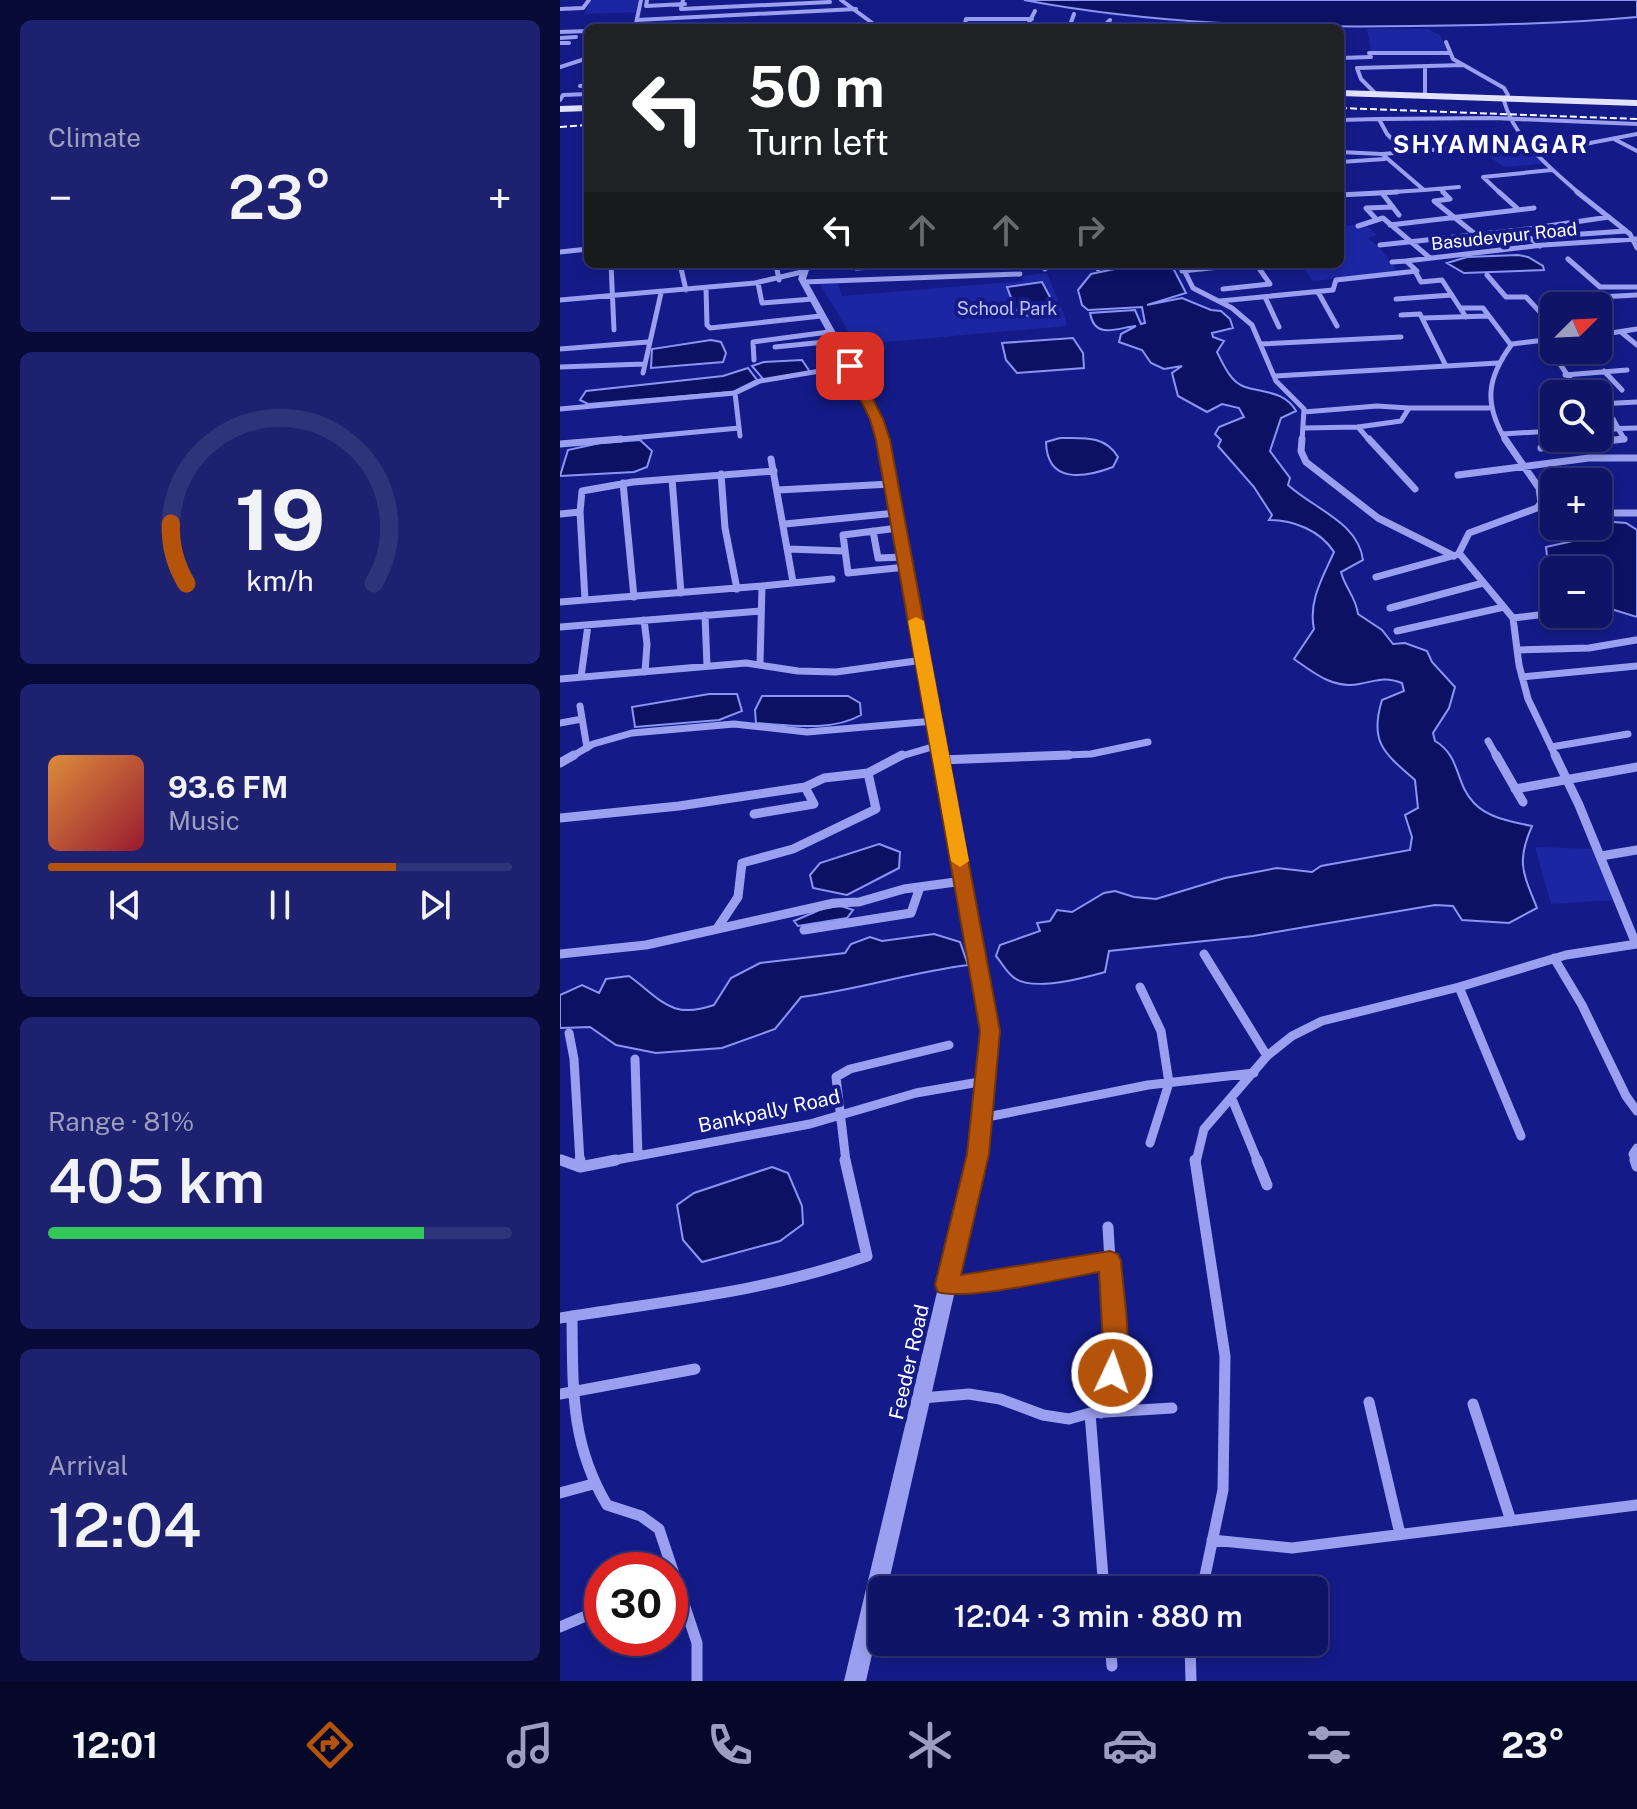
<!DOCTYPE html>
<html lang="en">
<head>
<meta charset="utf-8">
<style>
  body { margin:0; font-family:"Public Sans",sans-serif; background:#1d216f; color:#f1f3f6; height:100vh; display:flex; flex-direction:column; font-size:30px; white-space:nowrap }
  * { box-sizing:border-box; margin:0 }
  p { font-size:26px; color:#9b9ebf }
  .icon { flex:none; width:44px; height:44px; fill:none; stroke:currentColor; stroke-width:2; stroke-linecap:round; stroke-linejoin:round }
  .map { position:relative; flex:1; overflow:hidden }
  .drawer { display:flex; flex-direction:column; gap:20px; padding:20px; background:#080b38; width:560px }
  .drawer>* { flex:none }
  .top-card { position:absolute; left:24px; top:24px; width:760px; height:244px; border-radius:12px; box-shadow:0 4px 12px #0003,0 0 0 2px #2f337a; background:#202124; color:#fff; overflow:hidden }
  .needle { width:52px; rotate:66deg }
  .fabs { position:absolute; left:980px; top:292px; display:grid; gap:16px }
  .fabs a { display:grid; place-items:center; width:72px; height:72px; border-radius:12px; background:#0f1466; box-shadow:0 4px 12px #0003,0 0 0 2px #2f337a; font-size:40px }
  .speed { position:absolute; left:24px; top:1552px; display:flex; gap:16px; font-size:40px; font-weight:700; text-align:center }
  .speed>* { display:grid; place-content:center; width:104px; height:104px; border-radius:50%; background:#0f1466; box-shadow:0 4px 12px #0003,0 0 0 2px #2f337a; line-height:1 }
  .speed .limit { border:12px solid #d22; background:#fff; color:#111 }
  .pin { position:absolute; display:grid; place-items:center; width:68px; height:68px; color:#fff; margin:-34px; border-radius:16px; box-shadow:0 4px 12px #0006 }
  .me { position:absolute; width:88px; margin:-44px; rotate:3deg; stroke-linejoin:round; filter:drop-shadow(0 0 6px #0008) }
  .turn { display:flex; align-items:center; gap:28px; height:168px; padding:0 32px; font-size:36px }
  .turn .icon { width:104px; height:104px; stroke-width:2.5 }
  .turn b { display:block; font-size:56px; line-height:68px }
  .lanes { display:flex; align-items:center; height:76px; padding:0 32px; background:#0003; justify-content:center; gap:40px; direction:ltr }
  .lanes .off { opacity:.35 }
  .big { font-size:60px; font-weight:600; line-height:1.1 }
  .drawer .card { flex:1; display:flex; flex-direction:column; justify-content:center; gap:12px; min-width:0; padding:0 28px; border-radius:12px; background:#1d216f }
  .drawer .dial { align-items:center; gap:0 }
  .dial svg { height:208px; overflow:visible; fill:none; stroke:#2f337a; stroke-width:7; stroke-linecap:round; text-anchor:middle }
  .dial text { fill:#f1f3f6; stroke:none }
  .song { display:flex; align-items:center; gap:24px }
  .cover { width:96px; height:96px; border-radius:12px; background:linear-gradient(135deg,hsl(30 70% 55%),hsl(350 70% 35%)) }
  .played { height:8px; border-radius:4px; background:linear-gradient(90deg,#b45309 75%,#2f337a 75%) }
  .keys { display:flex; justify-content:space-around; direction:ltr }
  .heat { display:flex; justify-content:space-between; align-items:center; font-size:44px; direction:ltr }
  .charge { height:12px; border-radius:6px; background:linear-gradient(90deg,#34c759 81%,#2f337a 0) }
  .trip { position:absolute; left:308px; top:1576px; width:460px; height:80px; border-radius:12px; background:#0f1466; box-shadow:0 4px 12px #0003,0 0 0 2px #2f337a; font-weight:600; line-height:80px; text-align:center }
  .dock { display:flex; height:128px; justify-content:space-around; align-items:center; background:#060829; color:#9b9ebf }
  .dock .icon { width:56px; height:56px }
  .dock .active { color:#b45309 }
  .dock b { font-size:36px; color:#f1f3f6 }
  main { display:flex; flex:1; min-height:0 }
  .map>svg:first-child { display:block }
</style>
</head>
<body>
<main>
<section class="drawer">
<div class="card"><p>Climate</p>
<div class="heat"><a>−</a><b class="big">23°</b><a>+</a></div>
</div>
<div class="card dial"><svg viewBox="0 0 100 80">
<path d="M14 69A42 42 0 1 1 86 69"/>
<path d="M14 69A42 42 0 0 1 8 46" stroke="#b45309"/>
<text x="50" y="56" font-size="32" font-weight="700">19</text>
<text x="50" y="72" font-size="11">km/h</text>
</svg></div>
<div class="card">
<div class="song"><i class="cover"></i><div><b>93.6 FM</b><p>Music</p></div></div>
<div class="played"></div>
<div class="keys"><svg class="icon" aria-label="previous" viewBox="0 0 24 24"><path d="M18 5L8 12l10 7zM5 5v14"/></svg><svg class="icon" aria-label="pause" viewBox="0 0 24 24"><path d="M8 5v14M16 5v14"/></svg><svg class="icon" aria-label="next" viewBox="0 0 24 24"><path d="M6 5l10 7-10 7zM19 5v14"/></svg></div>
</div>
<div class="card"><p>Range · 81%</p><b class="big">405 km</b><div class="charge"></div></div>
<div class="card"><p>Arrival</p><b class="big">12:04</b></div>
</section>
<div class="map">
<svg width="1077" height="1681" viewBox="0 0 1077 1681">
  <rect width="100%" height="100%" fill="#141b88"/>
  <path fill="#1c26a2" d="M32,0H78L76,12L24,14Z
    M807,29H867L880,35L888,52H811Z
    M960,140L989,163L944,167L912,145Z
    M805,224L817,235L808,238L820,248L838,272L753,281L740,264H780V226Z
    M487,273L507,323L505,326L326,342L298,347L260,284H278L282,296L463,281L462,276Z
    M975,847L1033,849L1054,900L991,904Z"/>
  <path fill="#0c1164" stroke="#8b94f2" stroke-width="2" d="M464,0H1077V17C1002,24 927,25 852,26C722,28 591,24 464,0Z
    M958,255L968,257L983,266L984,270L904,273L887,263L907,257Z
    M578,264H611L626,293L587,305L622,298L651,310L661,311L670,319L673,328L652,333L653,337L664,341L657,352C663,364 671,383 685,387C704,393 725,391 736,411L721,418L710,451L730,478L728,485C754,509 798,522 803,560L781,572C785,588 796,597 798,614L822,630L833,644L845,643L867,651L872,662L895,687L889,708L873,733L875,741C901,756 895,784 914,803C928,818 952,822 972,826C956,862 963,873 977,908L949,923L902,920L893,906L875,905L693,936L549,951L545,972C524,978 469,993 452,976C446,971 441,962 436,956L440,945L480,931L477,923L490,921L497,910L512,912L544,893L555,891L574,897L596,899L665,878L717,868L752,872L761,866L850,850L852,837L845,815L858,808L855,780C824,753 809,742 822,700L844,691L842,683C824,676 816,681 799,684C773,689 754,673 734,659L754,629C748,601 763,577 774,552C760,530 733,520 709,520L712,515L694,487L658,446L661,440L655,434L659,427L684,417L679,408L662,404L647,412L618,396L612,373L622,366L604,369L591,363L582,350L559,342L561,334L576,326C559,327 535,341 530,313L575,310L581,324L585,323L582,307L528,310L522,305L518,290L531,274Z
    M482,282L499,314L458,316L447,287Z
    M513,338L523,353L524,368L457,373L446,360L442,343Z
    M151,340L161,342L166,353L163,362L91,368L92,349Z
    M242,360L250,372L204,380L192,366L204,362Z
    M188,368L197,380L173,392L28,404L20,400L26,391L163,376Z
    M500,438C523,438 545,435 558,457L553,467C524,478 487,484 486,442Z
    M80,440L92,451L87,467L74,472L0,476L8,450L40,443Z
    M1041,521L1066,523L1077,530V617L1038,605V570H994V577L988,564L986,547L1035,536L1031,527L1038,526Z
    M149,694H177L182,711L159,720L75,727L72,707Z
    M202,696H288L300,703L301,715C272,732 228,725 196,723L195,710Z
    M319,844L340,852L339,868L287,895L253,888L250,875L260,863Z
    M281,906L293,910L287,918L238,926L234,921L264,908Z
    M374,934L400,942L408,965C352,972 297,990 241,997L215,1029L162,1048L96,1053L56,1045L30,1027L0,1028V995L22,985L39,993L46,979L69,976C102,1000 111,1020 154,1005L171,978L200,963L285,953L291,944L310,937L322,941Z
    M212,1167L228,1173L242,1206L243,1224L220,1241L142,1262L123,1240L117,1205L134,1193Z"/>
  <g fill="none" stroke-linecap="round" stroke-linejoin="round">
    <path stroke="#9aa0ef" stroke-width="4" d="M87,0L86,6L125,4
      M123,0L121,9L270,2
      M281,0L315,25
      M0,9L23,8L29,0
      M77,20L296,9
      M75,28L81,0
      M199,28L315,25
      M404,28L406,19H472
      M404,28H419
      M466,28L475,11
      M509,28L514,14
      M542,28L550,20
      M0,32L28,31
      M0,38L16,37
      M886,42L893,59L944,88L948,95L944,101C955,140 990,168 1020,194
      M0,43H9
      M809,53H890
      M780,58L811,57
      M0,67L28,58
      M865,67V95
      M20,86L28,85
      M815,93L801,79L797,68L903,65
      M0,100L3,95L28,94
      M780,120L819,119
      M1054,139L1077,151
      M780,152L822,154L968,142
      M845,152L827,134L819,119L933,118L1077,124
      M978,153L1077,134
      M780,162L825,159
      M881,189L885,194
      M864,190L899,187
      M803,194L864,190L822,154
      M941,194L923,177L992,170"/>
    <path stroke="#9aa0ef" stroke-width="5" d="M883,192L890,199L874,201L915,234
      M939,192L958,209
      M1017,192L1070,234L1077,248
      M822,193L839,215
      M780,195L837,192
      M25,216L28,215
      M816,219L806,208L833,207
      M830,225L974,208
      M798,226L823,218L870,258
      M960,230L1049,217
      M992,236L1066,231
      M820,245L960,230L980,246
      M0,252L28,249
      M1008,259L1040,287H1077
      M832,262L846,261
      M51,264L54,330
      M120,264L126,290
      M216,264L219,280
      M297,264L296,268L370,264
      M483,264L485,269
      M536,264L538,269
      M621,264L633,288L672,308L692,325L716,381L744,409L742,441
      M622,271L688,264
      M855,271L861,282L882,280L906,317
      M927,275L946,297H966L994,327
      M244,282L460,274
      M198,283L202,303L253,299
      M146,288L147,325L150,328L261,316
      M663,289L710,284L696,264
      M758,292L777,326
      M705,297L719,327
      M1020,298L1077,295
      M836,299L892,295
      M0,300L195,283L242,272
      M660,301L773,290L776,280L857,271L846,261L983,245L1077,239
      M901,308H923L951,345
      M841,315L860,314L885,364
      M863,318L928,316
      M1061,332L1077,345
      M1038,335L1077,329
      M984,340L1020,394
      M700,344L841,337
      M215,347L275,341
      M0,349L88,342
      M1023,350L1029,360
      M194,360L193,342L269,332
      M0,367L84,364
      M1044,371L1062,390
      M83,373L101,293
      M1005,375L1067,370
      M715,376L938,363
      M1038,404L1077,402
      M0,409L175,393
      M744,412L817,406L849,408
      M1038,415L1053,419L1064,439L1050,441
      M798,427L810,441
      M743,428L798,427L841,421L849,408H929
      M1038,429L1077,428
      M942,434L994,431
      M180,436L175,393L200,381L290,366
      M39,441L179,428
      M946,441C924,404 926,379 952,344L994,339"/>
    <path stroke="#9aa0ef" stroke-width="7" d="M742,439L741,451L746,462L818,518L894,556
      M809,439L855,489
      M945,439L979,488L981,503L977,508L909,533L899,553L953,618L959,665L968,699L996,757
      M0,444L61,439
      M981,448L1064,439
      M211,459L233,582
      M161,474L165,528L177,589
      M898,475L1029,458H1077
      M112,479L121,593
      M63,483L74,597
      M218,490L331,484
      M1038,513H1077
      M0,514L20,512
      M225,524L336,513
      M338,528L283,535L288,573L346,567
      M313,531L318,558L344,557
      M229,549L284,551
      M816,577L896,555
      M25,600L20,512L22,491L73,482L214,471
      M0,602L202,586
      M830,608L923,583
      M145,615L147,666
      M953,618L994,613
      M84,620L87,644L85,672
      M0,627L201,611
      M837,631L944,607
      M957,650L1029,648L1076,640
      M200,664L202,586L272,579
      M21,677L28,625
      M962,677L1077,666
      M0,679L186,663L238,671L276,672L363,660
      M20,706L27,748
      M0,723L22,719
      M928,741L937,757
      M991,747L1068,734
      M11,757L33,744L72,733L174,724L247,732L374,721
      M338,757L379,745
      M459,757L531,754L588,742"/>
    <path stroke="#9aa0ef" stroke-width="9" d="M936,755L963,802
      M995,755L1019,805L1076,944
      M381,760L509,755
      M0,763L14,755
      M955,789L1077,767
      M194,814L254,804L245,787
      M0,818L119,806L245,787L264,778L308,773L342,755
      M1041,856L1077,850
      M158,927L178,897L182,863L233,849L316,809L308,773
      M244,930L351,913L360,887
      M0,954L86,945L274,903L299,902L344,889L403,881
      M644,954L707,1056
      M994,958L1022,1005L1066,1096L1077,1111
      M580,987L601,1031L609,1083L590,1143
      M899,987L961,1136
      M9,1033L14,1059L20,1162
      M75,1059L78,1156
      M672,1099L698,1162
      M422,1118L588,1085L694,1073
      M0,1160L7,1162
      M45,1162L250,1124L356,1093L425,1081
      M286,1162L276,1077L290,1069L389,1045
      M636,1162L644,1129L707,1056L732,1036L762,1021L899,987L1006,955L1077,944
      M1076,1162L1073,1154L1077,1148"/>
    <path stroke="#9aa0ef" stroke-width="11" d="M1,1160L20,1167L56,1160
      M20,1160V1167
      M635,1160L665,1356L663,1490L642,1590
      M697,1160L707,1185
      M1075,1160L1077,1166
      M388,1285L437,1281L550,1261
      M0,1318C104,1301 207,1292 307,1256L285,1160
      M12,1318C13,1388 10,1443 47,1505L81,1516L99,1529L137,1643V1681
      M0,1394L135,1369
      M362,1398L409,1394L440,1399L483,1415L509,1419L530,1413L612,1408
      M809,1402L840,1534
      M913,1404L951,1521
      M530,1413L544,1590
      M541,1413L552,1373L555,1345L548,1227
      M0,1493L33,1484
      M652,1540L732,1548L1077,1505
      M0,1627L42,1609
      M550,1642L552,1666
      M630,1642L631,1681"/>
    <path fill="#9aa0ef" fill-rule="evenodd" d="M243,264H251L246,279L301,378L328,440L438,1031L426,1154L327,1590H322V1610L306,1681H284L410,1154L422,1031L318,440L292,378L238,279Z"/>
    <path fill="#e2e2ff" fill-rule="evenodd" d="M780,90L1077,100V106L780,96Z
      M28,105V111L0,112V106Z"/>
    <path stroke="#fff" stroke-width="2" stroke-dasharray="7 3" stroke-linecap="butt" d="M780,108L1077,119
      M0,127L28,125"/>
  </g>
  <path fill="#b45309" stroke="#753606" stroke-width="2" d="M286,363L296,366L323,419L330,440L440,1031L429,1154L401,1275L550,1251L558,1254L561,1261C563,1293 575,1352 561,1381L552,1384L543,1381L540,1373L543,1345L539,1272C505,1278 407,1301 378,1292L375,1285L407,1154L420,1031L316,440L310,419L284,366Z"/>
  <path fill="#f59e0b" d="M356,617L364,621L409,861L400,867L391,861L348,621Z"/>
  <g text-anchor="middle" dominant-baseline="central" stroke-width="8" stroke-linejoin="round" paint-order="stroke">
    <g font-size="18" fill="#fff" stroke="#141b88">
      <text transform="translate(944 236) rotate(-6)">Basudevpur Road</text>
    </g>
    <g font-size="18" fill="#c0c4fb" stroke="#141b88">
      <text x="447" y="308">School Park</text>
    </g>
    <g font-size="20" fill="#fff" stroke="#141b88">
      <text transform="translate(209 1111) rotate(-12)">Bankpally Road</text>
      <text transform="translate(349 1362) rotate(-77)">Feeder Road</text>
    </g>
    <g font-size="24" font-weight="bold" letter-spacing="2" fill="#fff" stroke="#141b88">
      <text x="931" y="144">SHYAMNAGAR</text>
    </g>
  </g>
</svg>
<div class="fabs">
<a><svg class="needle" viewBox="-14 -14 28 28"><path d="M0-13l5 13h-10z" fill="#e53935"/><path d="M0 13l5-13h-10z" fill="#9b9ebf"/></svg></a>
<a><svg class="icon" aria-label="search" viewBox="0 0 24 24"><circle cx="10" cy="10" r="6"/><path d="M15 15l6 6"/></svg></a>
<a>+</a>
<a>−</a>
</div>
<div class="speed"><div class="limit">30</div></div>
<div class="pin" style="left:290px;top:366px;background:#d93025"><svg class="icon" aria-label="arrive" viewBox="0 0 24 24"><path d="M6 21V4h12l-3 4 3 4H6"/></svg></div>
<svg class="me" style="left:552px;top:1373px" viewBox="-20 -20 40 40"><circle r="17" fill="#b45309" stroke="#fff" stroke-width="3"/><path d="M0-11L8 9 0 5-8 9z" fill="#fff"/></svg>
<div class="trip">12:04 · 3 min · 880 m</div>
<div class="top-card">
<div class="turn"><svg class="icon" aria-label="left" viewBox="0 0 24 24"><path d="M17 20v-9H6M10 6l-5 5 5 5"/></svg><div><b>50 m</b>Turn left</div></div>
<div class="lanes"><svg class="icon" aria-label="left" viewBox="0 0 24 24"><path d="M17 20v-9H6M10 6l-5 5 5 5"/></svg><svg class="icon off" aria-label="ahead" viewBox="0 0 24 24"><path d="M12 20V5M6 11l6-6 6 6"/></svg><svg class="icon off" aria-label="ahead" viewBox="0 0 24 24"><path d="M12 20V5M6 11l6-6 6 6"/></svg><svg class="icon off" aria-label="right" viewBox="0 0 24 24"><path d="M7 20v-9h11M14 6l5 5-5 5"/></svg></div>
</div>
</div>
</main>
<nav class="dock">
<b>12:01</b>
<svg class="icon active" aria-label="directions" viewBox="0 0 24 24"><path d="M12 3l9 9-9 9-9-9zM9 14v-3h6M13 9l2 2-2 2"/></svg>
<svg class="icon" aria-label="music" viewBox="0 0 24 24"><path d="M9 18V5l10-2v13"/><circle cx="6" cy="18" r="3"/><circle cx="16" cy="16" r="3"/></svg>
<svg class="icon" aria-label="phone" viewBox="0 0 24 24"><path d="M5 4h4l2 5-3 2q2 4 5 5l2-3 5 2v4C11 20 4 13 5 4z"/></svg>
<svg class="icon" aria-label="climate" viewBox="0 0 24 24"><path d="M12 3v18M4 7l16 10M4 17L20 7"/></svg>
<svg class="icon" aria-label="car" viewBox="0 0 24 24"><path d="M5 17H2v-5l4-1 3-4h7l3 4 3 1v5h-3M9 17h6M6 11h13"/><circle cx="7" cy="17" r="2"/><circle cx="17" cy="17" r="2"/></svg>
<svg class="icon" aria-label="filters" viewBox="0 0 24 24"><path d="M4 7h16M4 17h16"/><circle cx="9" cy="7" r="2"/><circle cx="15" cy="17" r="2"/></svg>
<b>23°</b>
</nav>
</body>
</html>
